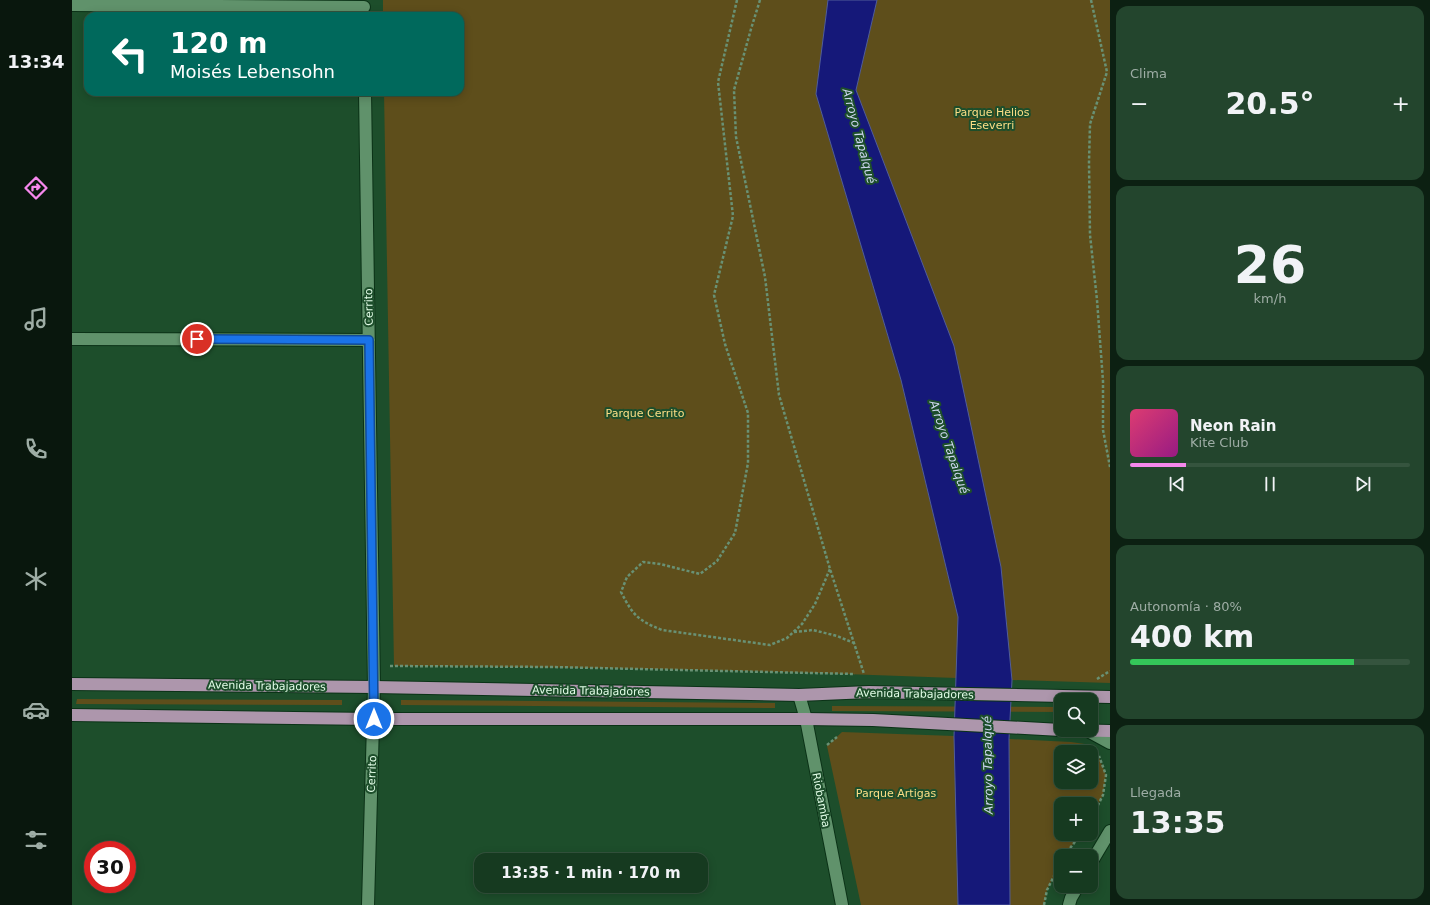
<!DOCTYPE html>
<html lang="es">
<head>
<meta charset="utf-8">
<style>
  body { margin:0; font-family:"DejaVu Sans",sans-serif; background:#23452d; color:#f1f3f6; height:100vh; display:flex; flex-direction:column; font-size:15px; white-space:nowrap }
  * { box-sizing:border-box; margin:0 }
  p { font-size:13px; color:#9eada5 }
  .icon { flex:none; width:22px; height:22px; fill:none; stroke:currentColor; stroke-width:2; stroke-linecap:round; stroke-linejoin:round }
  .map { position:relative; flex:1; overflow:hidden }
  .side { display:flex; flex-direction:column; gap:6px; padding:6px; background:#0c2012; width:320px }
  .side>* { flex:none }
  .guide { position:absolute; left:12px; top:12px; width:380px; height:84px; border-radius:12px; box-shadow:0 2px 10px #0003,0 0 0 1px #35543e; background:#00695c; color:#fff; overflow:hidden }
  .controls { position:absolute; left:982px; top:693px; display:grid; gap:8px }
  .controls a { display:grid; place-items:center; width:44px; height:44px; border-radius:8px; background:#163a20; box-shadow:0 2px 10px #0003,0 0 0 1px #35543e; font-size:20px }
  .speed { position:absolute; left:12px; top:841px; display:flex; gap:8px; font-size:20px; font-weight:700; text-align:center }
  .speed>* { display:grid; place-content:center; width:52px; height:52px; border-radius:50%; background:#163a20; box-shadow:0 2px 10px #0003,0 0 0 1px #35543e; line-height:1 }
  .speed .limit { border:6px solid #d22; background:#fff; color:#111 }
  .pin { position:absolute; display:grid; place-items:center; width:34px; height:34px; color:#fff; margin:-17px; border:2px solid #fff; border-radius:50%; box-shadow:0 1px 4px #0007 }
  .me { position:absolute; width:44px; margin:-22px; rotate:0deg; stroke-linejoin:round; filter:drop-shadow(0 0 3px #0008) }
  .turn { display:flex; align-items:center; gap:14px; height:84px; padding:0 20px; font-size:18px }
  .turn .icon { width:52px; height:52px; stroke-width:2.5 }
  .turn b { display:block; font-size:28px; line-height:34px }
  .big { font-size:30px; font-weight:700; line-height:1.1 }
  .side .tile { flex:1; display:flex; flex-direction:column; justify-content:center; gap:6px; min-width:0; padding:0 14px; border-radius:12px; background:#23452d }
  .side .dial { align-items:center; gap:0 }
  .dial b { font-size:52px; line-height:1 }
  .song { display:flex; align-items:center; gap:12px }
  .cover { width:48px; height:48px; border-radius:6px; background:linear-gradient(135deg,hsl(340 70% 55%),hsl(310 70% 35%)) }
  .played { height:4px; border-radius:2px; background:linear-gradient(90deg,#f688ed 20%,#35543e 20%) }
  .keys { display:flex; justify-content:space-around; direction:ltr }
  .heat { display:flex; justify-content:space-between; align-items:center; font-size:22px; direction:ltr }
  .charge { height:6px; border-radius:3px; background:linear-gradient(90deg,#34c759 80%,#35543e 0) }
  .trip { position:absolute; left:402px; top:853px; width:234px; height:40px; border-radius:12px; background:#163a20; box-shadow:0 2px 10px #0003,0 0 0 1px #35543e; font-weight:700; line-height:40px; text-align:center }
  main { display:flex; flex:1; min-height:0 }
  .dock { display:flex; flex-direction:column; width:72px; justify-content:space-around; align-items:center; background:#09170d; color:#9eada5 }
  .dock .icon { width:28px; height:28px }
  .dock .on { color:#f688ed }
  .dock b { font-size:18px; color:#f1f3f6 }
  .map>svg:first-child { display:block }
</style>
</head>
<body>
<main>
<nav class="dock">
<b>13:34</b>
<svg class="icon on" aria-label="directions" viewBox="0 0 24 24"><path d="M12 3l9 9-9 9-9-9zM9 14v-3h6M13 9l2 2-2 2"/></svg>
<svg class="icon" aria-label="music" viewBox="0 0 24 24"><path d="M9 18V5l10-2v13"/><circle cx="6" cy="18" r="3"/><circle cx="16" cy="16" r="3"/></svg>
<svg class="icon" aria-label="phone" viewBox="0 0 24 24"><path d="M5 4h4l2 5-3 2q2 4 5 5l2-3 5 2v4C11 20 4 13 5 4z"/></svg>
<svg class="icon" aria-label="climate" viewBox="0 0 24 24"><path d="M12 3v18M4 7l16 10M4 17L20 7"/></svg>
<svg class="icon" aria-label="car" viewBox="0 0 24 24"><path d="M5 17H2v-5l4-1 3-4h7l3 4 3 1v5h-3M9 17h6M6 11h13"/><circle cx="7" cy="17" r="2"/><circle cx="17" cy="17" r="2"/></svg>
<svg class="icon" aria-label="filters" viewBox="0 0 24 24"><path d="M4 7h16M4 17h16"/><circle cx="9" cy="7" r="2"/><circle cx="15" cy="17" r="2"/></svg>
</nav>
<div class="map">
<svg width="1038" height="905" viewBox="0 0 1038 905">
  <rect width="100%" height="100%" fill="#1d4e2b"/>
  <path fill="#5e4e1b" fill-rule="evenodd" d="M311,0H756L744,94L829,380L886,617L884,678C697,670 509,667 322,666L312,92H388V16H311Z
    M805,0H1038V683L940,680L929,567L784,90Z
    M5,699L270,700V705L4,704Z
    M329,700L703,703V708L329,705Z
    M760,706L989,707V712L760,711Z
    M770,732L882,736L886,905H789L755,746Z
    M937,739L999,742L1013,744L1026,755L1034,775L1031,795L1019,819V804H989V834H1009L992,856H989V862L975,890L972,905H938ZM989,752H1019V782H989Z"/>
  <path fill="#151879" stroke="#525d9a" d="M756,0H805L784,90L882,346L929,567L940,680L937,739L938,905H886L882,736L886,617L829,380L744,94Z"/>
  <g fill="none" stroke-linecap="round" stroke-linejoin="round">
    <defs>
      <path id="minor" d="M0,5L292,7
        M293,92L302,687L296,905
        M0,339L297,340
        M727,695L734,719L770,905
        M1016,731L1038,743
        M1019,863L1038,831
        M997,905L999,898L1006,886"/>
      <path id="major" d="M0,684L302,687L727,695L797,692L1038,697
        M0,715L302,719H734L801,720L989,730
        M996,730L1038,731"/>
    </defs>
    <use href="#minor" stroke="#0b3217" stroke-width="14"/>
    <use href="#major" stroke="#0b3217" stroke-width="14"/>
    <path stroke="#699174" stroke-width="2.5" stroke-dasharray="3 2" stroke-linecap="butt" d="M665,0L646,82L661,216L642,295L653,344L676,413V463L663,533L645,561L628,574L588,564L571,562L555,577L549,592C561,615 565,620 590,630L698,645L715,638L730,624L743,604L758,569
      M688,0L679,29L662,90L664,137L693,277L707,395L758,569L792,674
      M1019,0L1035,72L1018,124L1017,162L1018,235L1025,300L1031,381V430L1038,467
      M722,632L741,630L765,636L782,643
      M318,666L480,667L783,674
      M1025,679L1038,671
      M755,745L765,737
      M1019,819L1031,795L1034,775L1027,756
      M992,856L1009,834
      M972,905L975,890L989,862"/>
    <use href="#minor" stroke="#60926b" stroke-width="12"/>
    <use href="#major" stroke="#ad96ac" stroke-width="12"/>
  </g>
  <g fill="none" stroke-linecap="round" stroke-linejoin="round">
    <defs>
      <path id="route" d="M125,339L297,340L302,719"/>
    </defs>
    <use href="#route" stroke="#114b97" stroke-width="10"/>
    <use href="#route" stroke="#1a73e8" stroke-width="7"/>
  </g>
  <g text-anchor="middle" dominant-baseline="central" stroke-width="4" stroke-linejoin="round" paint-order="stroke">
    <g font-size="11" fill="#fdde86" stroke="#1d4e2b">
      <text x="920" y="112">Parque Helios<tspan x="920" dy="13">Eseverri</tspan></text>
      <text x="573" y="413">Parque Cerrito</text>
      <text x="824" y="793">Parque Artigas</text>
    </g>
    <g font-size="11" fill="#e2fde7" stroke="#1d4e2b">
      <text transform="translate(297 307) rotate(-91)">Cerrito</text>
      <text transform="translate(195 686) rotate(1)">Avenida Trabajadores</text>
      <text transform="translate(519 691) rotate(1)">Avenida Trabajadores</text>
      <text transform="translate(843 694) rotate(1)">Avenida Trabajadores</text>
      <text transform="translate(300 774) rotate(-88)">Cerrito</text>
      <text transform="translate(749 800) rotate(79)">Riobamba</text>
    </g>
    <g font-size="12" font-style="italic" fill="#ced7f1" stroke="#1d4e2b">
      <text transform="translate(787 136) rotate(75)">Arroyo Tapalqué</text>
      <text transform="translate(877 447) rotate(71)">Arroyo Tapalqué</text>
      <text transform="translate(916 765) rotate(-91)">Arroyo Tapalqué</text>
    </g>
  </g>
</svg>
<div class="controls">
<a><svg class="icon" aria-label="search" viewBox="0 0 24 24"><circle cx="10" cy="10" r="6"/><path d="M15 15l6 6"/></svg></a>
<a><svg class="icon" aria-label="layers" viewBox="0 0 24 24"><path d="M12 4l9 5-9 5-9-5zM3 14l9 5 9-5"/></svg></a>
<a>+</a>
<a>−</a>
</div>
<div class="speed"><div class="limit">30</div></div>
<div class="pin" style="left:125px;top:339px;background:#d93025"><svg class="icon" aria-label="arrive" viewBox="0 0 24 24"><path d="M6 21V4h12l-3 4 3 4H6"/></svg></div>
<svg class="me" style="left:302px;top:719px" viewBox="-20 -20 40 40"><circle r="17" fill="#1a73e8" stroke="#fff" stroke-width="3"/><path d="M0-11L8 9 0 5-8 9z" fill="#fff"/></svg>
<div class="trip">13:35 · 1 min · 170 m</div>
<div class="guide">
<div class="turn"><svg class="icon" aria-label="left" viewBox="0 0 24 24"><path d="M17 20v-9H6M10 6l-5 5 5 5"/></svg><div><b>120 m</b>Moisés Lebensohn</div></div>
</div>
</div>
<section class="side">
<div class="tile"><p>Clima</p>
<div class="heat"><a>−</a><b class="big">20.5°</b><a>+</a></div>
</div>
<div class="tile dial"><b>26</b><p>km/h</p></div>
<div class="tile">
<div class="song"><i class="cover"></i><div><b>Neon Rain</b><p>Kite Club</p></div></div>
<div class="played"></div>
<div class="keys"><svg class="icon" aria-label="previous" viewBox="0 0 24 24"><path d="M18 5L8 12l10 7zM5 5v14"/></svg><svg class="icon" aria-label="pause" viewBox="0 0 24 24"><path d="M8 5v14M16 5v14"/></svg><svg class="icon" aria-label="next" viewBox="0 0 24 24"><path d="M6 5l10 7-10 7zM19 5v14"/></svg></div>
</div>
<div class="tile"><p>Autonomía · 80%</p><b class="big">400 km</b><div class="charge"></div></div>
<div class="tile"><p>Llegada</p><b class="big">13:35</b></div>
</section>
</main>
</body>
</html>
